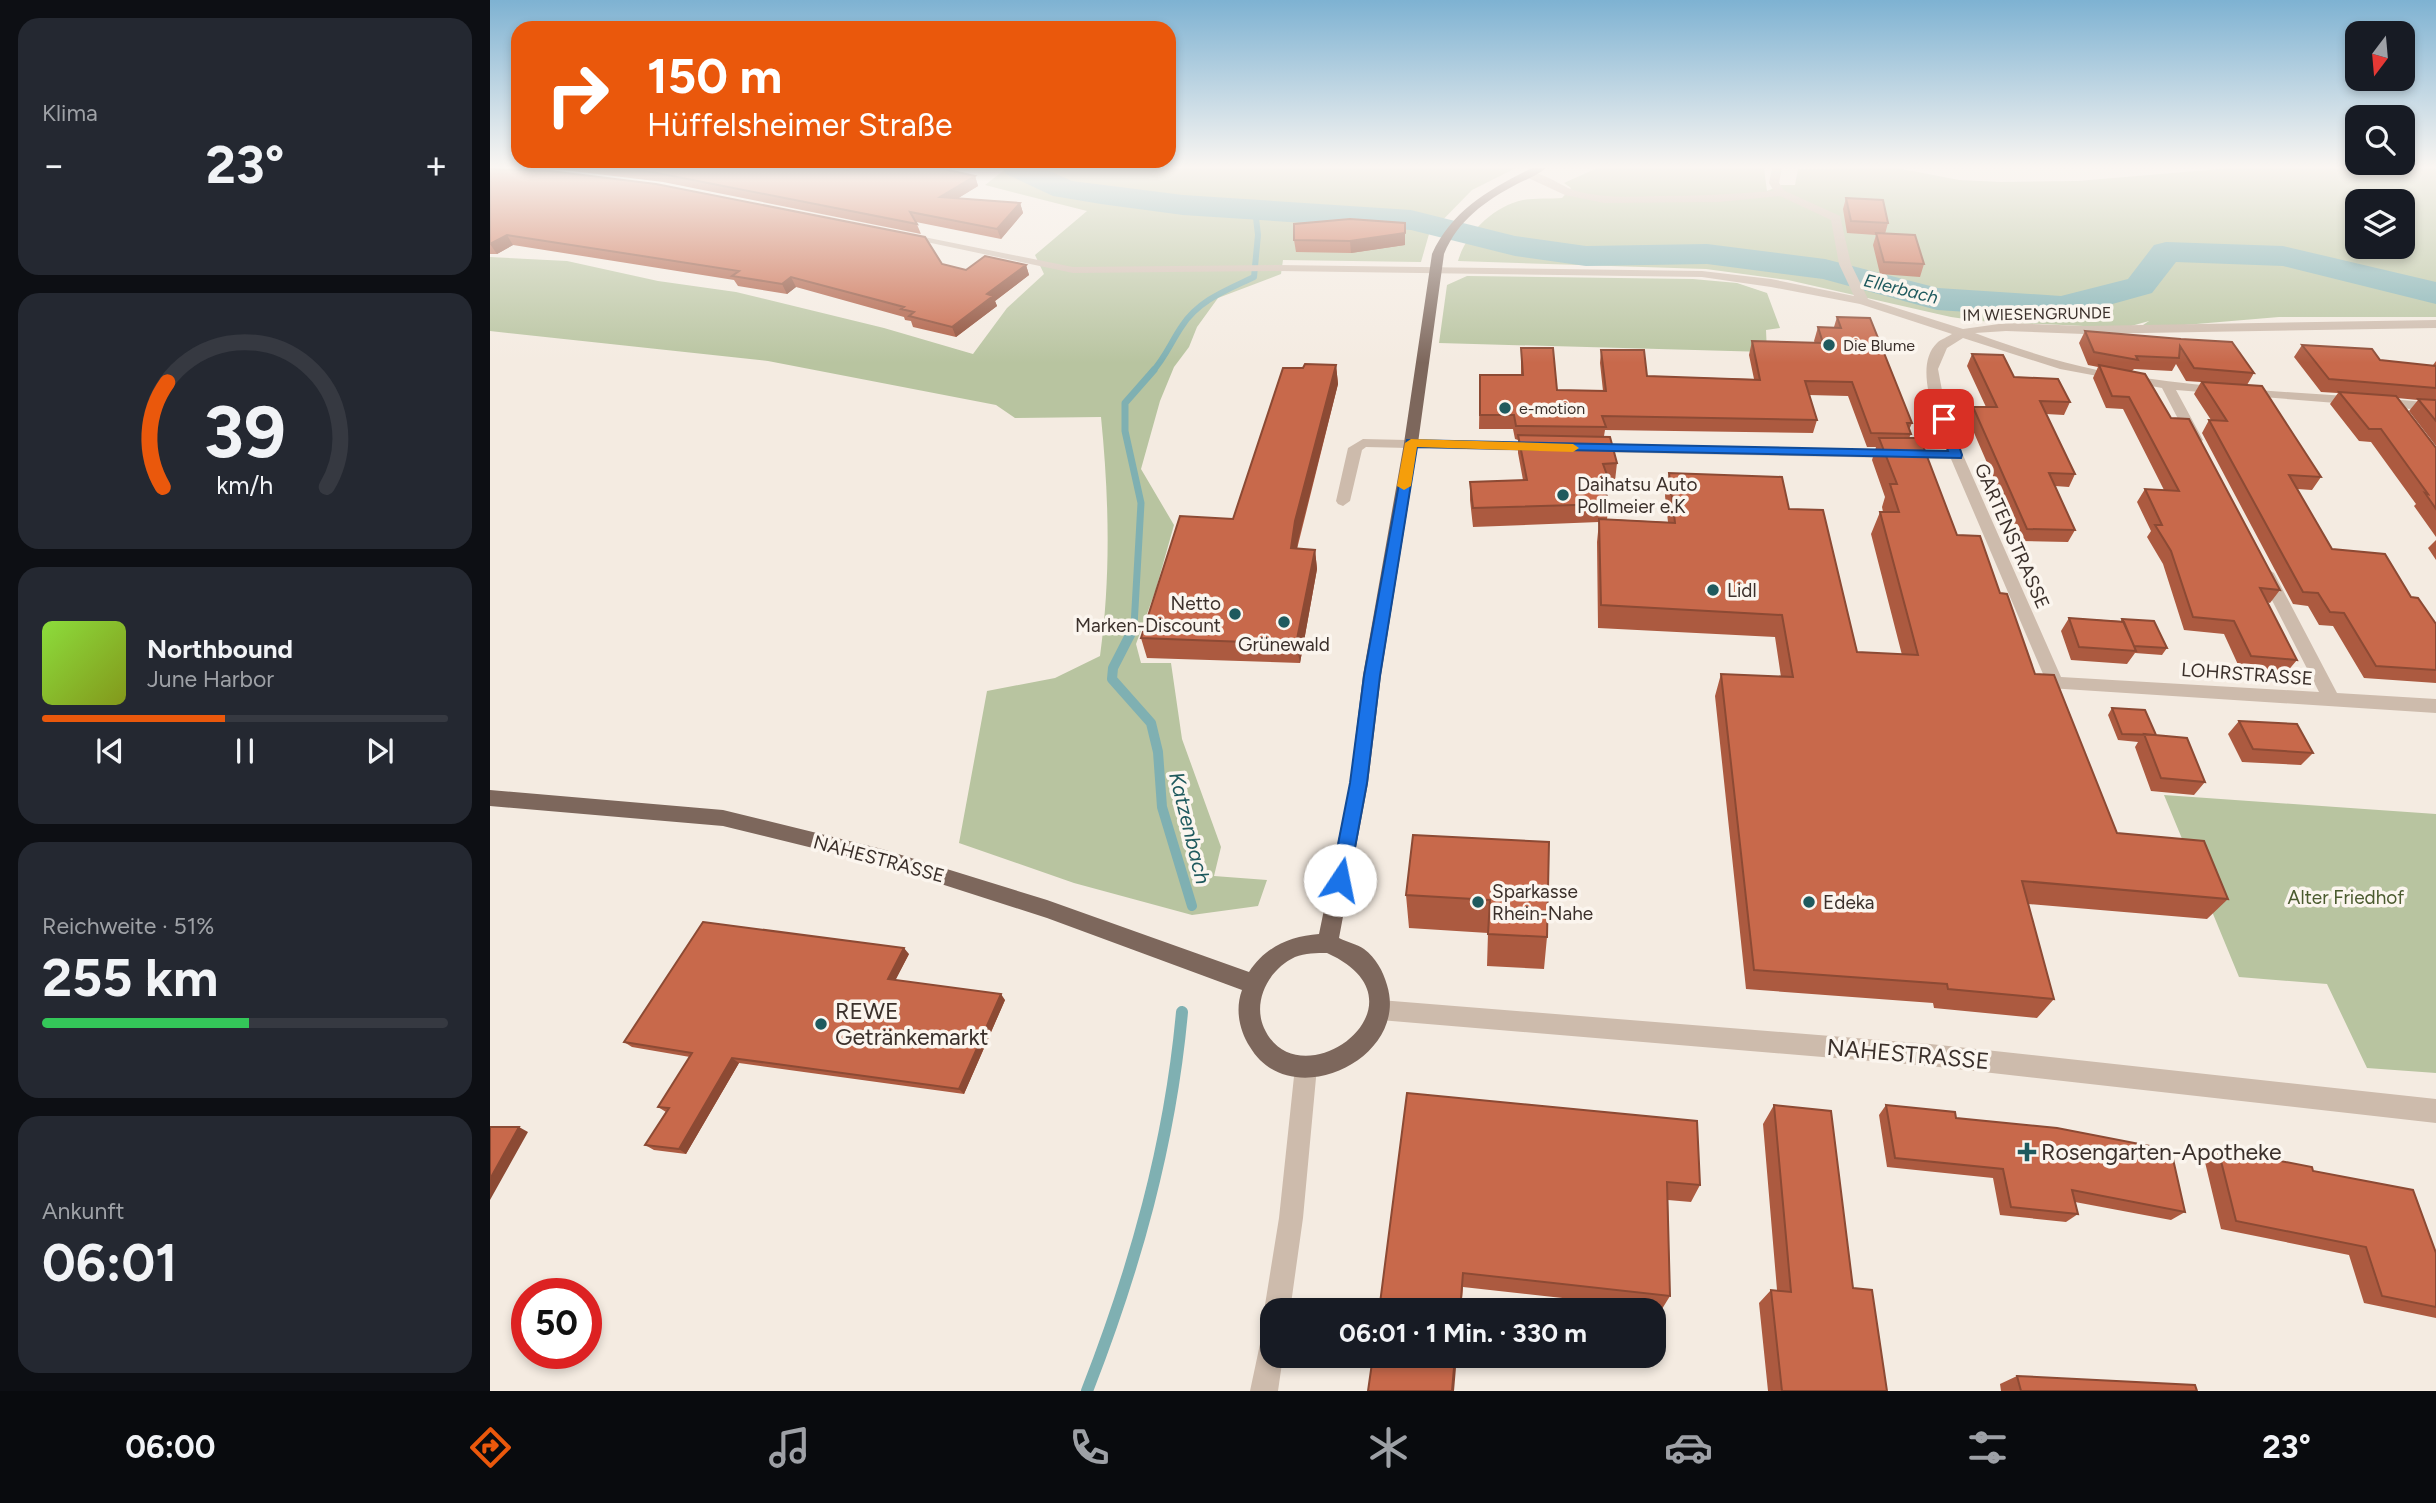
<!DOCTYPE html>
<html lang="de">
<head>
<meta charset="utf-8">
<style>
  body { margin:0; font-family:Figtree,sans-serif; background:#242831; color:#f1f3f6; height:100vh; display:flex; flex-direction:column; font-size:26px; white-space:nowrap }
  * { box-sizing:border-box; margin:0 }
  p { font-size:23px; color:#9ea1a6 }
  .icon { flex:none; width:38px; height:38px; fill:none; stroke:currentColor; stroke-width:2; stroke-linecap:round; stroke-linejoin:round }
  .map { position:relative; flex:1; overflow:hidden }
  .sheet { display:flex; flex-direction:column; gap:18px; padding:18px; background:#0d0f14; width:490px }
  .sheet>* { flex:none }
  .top-card { position:absolute; left:21px; top:21px; width:665px; height:147px; border-radius:21px; box-shadow:0 4px 10px #0003; background:#ea580c; color:#fff; overflow:hidden }
  .needle { width:46px; rotate:196deg }
  .controls { position:absolute; left:1855px; top:21px; display:grid; gap:14px }
  .controls a { display:grid; place-items:center; width:70px; height:70px; border-radius:14px; background:#171b24; box-shadow:0 4px 10px #0003; font-size:35px }
  .speed { position:absolute; left:21px; top:1278px; display:flex; gap:14px; font-size:35px; font-weight:700; text-align:center }
  .speed>* { display:grid; place-content:center; width:91px; height:91px; border-radius:50%; background:#171b24; box-shadow:0 4px 10px #0003; line-height:1 }
  .speed .limit { border:10px solid #d22; background:#fff; color:#111 }
  .pin { position:absolute; display:grid; place-items:center; width:60px; height:60px; color:#fff; margin:-30px; border-radius:14px; box-shadow:0 4px 10px #0006 }
  .me { position:absolute; width:77px; margin:-38px; rotate:11deg; stroke-linejoin:round; filter:drop-shadow(0 0 5px #0008) }
  .turn { display:flex; align-items:center; gap:24px; height:147px; padding:0 21px; font-size:32px }
  .turn .icon { width:91px; height:91px; stroke-width:2.5 }
  .turn b { display:block; font-size:49px; line-height:60px }
  .big { font-size:52px; font-weight:700; line-height:1.1 }
  .sheet .card { flex:1; display:flex; flex-direction:column; justify-content:center; gap:10px; min-width:0; padding:0 24px; border-radius:21px; background:#242831 }
  .sheet .dial { align-items:center; gap:0 }
  .dial svg { height:182px; overflow:visible; fill:none; stroke:#363941; stroke-width:7; stroke-linecap:round; text-anchor:middle }
  .dial text { fill:#f1f3f6; stroke:none }
  .song { display:flex; align-items:center; gap:21px }
  .cover { width:84px; height:84px; border-radius:10px; background:linear-gradient(135deg,hsl(90 70% 55%),hsl(70 70% 35%)) }
  .played { height:7px; border-radius:4px; background:linear-gradient(90deg,#ea580c 45%,#363941 45%) }
  .keys { display:flex; justify-content:space-around; direction:ltr }
  .heat { display:flex; justify-content:space-between; align-items:center; font-size:38px; direction:ltr }
  .charge { height:10px; border-radius:5px; background:linear-gradient(90deg,#34c759 51%,#363941 0) }
  .trip { position:absolute; left:770px; top:1298px; width:406px; height:70px; border-radius:21px; background:#171b24; box-shadow:0 4px 10px #0003; font-weight:700; line-height:70px; text-align:center }
  .tabs { display:flex; height:112px; justify-content:space-around; align-items:center; background:#090b0e; color:#9ea1a6 }
  .tabs .icon { width:49px; height:49px }
  .tabs .selected { color:#ea580c }
  .tabs b { font-size:32px; color:#f1f3f6 }
  main { display:flex; flex:1; min-height:0 }
  .map>svg:first-child { display:block }
</style>
</head>
<body>
<main>
<section class="sheet">
<div class="card"><p>Klima</p>
<div class="heat"><a>−</a><b class="big">23°</b><a>+</a></div>
</div>
<div class="card dial"><svg viewBox="0 0 100 80">
<path d="M14 69A42 42 0 1 1 86 69"/>
<path d="M14 69A42 42 0 0 1 16 23" stroke="#ea580c"/>
<text x="50" y="56" font-size="32" font-weight="700">39</text>
<text x="50" y="72" font-size="11">km/h</text>
</svg></div>
<div class="card">
<div class="song"><i class="cover"></i><div><b>Northbound</b><p>June Harbor</p></div></div>
<div class="played"></div>
<div class="keys"><svg class="icon" aria-label="previous" viewBox="0 0 24 24"><path d="M18 5L8 12l10 7zM5 5v14"/></svg><svg class="icon" aria-label="pause" viewBox="0 0 24 24"><path d="M8 5v14M16 5v14"/></svg><svg class="icon" aria-label="next" viewBox="0 0 24 24"><path d="M6 5l10 7-10 7zM19 5v14"/></svg></div>
</div>
<div class="card"><p>Reichweite · 51%</p><b class="big">255 km</b><div class="charge"></div></div>
<div class="card"><p>Ankunft</p><b class="big">06:01</b></div>
</section>
<div class="map">
<svg width="1946" height="1391" viewBox="0 0 1946 1391">
  <rect width="100%" height="100%" fill="#f4ebe1"/>
  <path fill="#b8c4a0" fill-rule="evenodd" d="M517,168H1026L982,190L939,234L931,262L793,260L791,274L728,298L707,327L699,347L684,367L670,401L651,469L684,525L666,589L646,644L651,663H681L692,739L731,847L724,876L777,880L768,906L702,915L584,883L469,843L497,691L565,678L610,656C621,577 619,497 611,417L525,418L506,405L278,361L0,331V257L77,261L168,281L246,292L394,328L483,354L517,308L554,274L545,255L597,211L495,185Z
    M1107,168H1274L1277,191L1291,185H1305L1308,169L1407,168L1469,180L1511,182L1588,181L1741,168H1946V317H1789L1647,329L1659,321L1634,328L1489,321L1461,317L1298,280L1216,269L968,261C976,233 1004,206 1033,200C1045,198 1059,199 1072,198L1081,188L1074,183ZM1867,201H1913V247H1867Z
    M977,276L1203,279L1247,283L1277,293L1290,328L1276,330L1277,352L949,343L957,285Z
    M1674,795L1946,814V1073L1877,1068L1837,984L1749,977Z"/>
  <g fill="none" stroke-linecap="round" stroke-linejoin="round">
    <path stroke="#7fb0b2" stroke-width="6" d="M662,372C675,358 681,342 692,326C709,300 737,290 764,277L768,235L765,209"/>
    <path stroke="#7fb0b2" stroke-width="7" d="M641,632L644,626L651,503L635,431V403L664,370"/>
    <path stroke="#7fb0b2" stroke-width="10" d="M642,631L623,668L622,679L661,723L668,752L672,807L702,906"/>
    <path stroke="#7fb0b2" stroke-width="12" d="M597,1391C645,1268 680,1144 692,1012"/>
    <path fill="#7fb0b2" fill-rule="evenodd" d="M512,168H553L582,181L693,195L921,210L1025,236L1096,246L1217,244L1335,259L1448,288L1571,296L1638,279L1664,245L1676,242L1793,246L1946,282V304L1793,266L1686,262L1662,293L1572,318L1447,310L1333,279L1217,264L1096,266L1025,256L921,230L693,215L611,204L563,196L516,174Z"/>
    <path fill="#cdbbac" fill-rule="evenodd" d="M1282,168H1292L1289,183L1295,191L1350,216L1361,264L1378,299L1473,329L1516,323L1594,326L1946,320V328L1594,334L1516,331L1485,333C1525,348 1566,361 1607,370C1719,392 1833,392 1946,403V411L1686,390L1713,440L1706,444L1699,440L1672,388L1570,369L1473,338L1457,348L1448,369L1454,401L1473,455L1571,677L1829,692L1768,573L1776,568L1784,573L1847,693L1946,699V713L1559,688L1461,459L1102,452L1095,448L1102,444L1457,451C1448,423 1422,367 1447,343C1451,339 1458,337 1462,334L1370,304L1281,287L1212,277L788,271L583,273L408,236L414,233L583,267L788,265L1212,271L1281,279L1364,296L1349,264L1341,220L1290,196L1229,202L1114,203L1075,195L1032,175C1046,165 1071,187 1086,191C1112,198 1139,197 1166,196C1206,196 1244,194 1284,191L1279,183Z
      M873,439L1050,443L1057,447L1050,451L876,447L872,450L860,501L853,506L848,504L846,501L858,448Z
      M890,1000L1440,1044L1946,1099V1123L1440,1066L890,1020L882,1017L879,1010L882,1003Z
      M816,1056L824,1059L827,1067L813,1218L800,1311H782V1322L778,1320L774,1311L789,1218L805,1067L808,1059Z
      M782,1326V1356H793L788,1391H760L773,1330Z"/>
    <path fill="#7d675c" fill-rule="evenodd" d="M1042,168H1056C1048,175 1037,179 1027,184C995,201 968,220 954,254L928,443L891,675L878,783L849,938C857,942 867,944 874,949C886,958 893,971 897,985C920,1059 800,1115 760,1047C749,1030 745,1009 752,990L557,918L392,865L233,826L0,806V790L233,810L392,849L557,900L759,972C775,947 800,936 829,934L860,783L873,675L914,443L942,254C962,210 1000,189 1042,168ZM837,953C948,1003 809,1105 774,1028C762,1001 779,969 805,957C815,953 827,953 837,953Z"/>
  </g>
  <path fill="#ac5a40" fill-rule="evenodd" d="M31,168H348L358,170L485,176L488,186L468,198L530,203L533,213L511,239L426,222L431,234L173,182L66,169Z
    M0,169L476,270L536,265L539,275L505,301L507,306L466,337L423,327L421,321L415,320L414,317L306,287L297,294L248,286L244,280L23,245L7,254H0Z
    M1356,198L1398,223L1395,234L1434,264L1430,277L1390,274L1383,245L1386,235L1357,233L1353,209Z
    M915,223V245L861,253L806,252L804,240Z
    M1347,317L1422,423L1419,430L1421,434L1419,438L1467,535L1510,593L1545,674L1627,833L1738,899L1717,919L1538,904L1564,999L1547,1018L1444,1008L1443,1003L1256,989L1225,696L1231,674L1291,677L1285,637L1108,628L1107,542L1109,522L983,527L980,500V482L1033,480L1028,453V440L1025,439L1023,429H989L990,375H1031V348L1067,390L1113,391L1110,363L1111,350L1157,376L1264,379L1259,355L1262,341L1325,343L1324,341L1328,327H1344ZM1319,395L1358,396L1377,447H1386L1382,460L1395,497L1392,507L1393,512H1390L1381,534L1412,655L1367,652L1299,509L1179,473L1175,496L1178,522L1117,519L1119,504L1115,489L1116,482L1125,481L1127,463L1114,436L1115,430L1323,433L1327,420Z
    M1595,331L1691,339L1764,373L1757,385L1831,477L1822,490L1807,489L1842,549L1921,597L1946,624V683L1874,678L1843,626L1829,625L1818,606L1803,604L1712,433L1719,420H1721L1704,394L1711,382L1696,381L1686,364L1682,371L1644,369L1642,371L1681,418L1790,590L1780,603L1777,602L1807,660L1796,673L1750,669L1734,634L1694,630L1673,564L1657,537L1661,531L1647,502L1655,489L1674,490L1633,409L1616,408L1603,378L1608,367L1598,365L1589,343Z
    M1812,345L1890,360L1945,366L1943,365L1946,361V446L1919,411L1928,400L1907,398L1946,448V537L1924,506L1926,504L1881,442L1869,441L1840,404L1848,393L1831,392L1804,357Z
    M1482,354L1524,377L1580,402L1574,415L1556,414L1585,474L1579,487L1565,486L1585,530L1578,542L1531,541L1478,419L1483,407H1496L1477,366Z
    M846,365L848,384L807,549L825,550L827,569L810,663L657,658L651,638L743,519L813,368Z
    M1946,540V560L1938,548Z
    M1579,618L1631,621L1632,619L1677,648L1672,655L1645,653L1637,664L1581,660L1571,631Z
    M1622,708L1666,735L1715,782L1704,795L1661,791L1645,747L1648,742L1628,740L1618,715Z
    M1749,721L1823,753L1811,765L1752,762L1738,734Z
    M923,835L1057,937L1054,969L997,966L998,933L919,928L916,895Z
    M419,954L405,980L515,1000L474,1094L249,1063L196,1154L164,1150L155,1145L176,1112L168,1107L200,1057L142,1047L134,1042Z
    M1284,1105L1363,1288L1397,1391H1278L1269,1303L1281,1290H1287L1273,1124Z
    M1396,1105L1466,1118L1695,1212L1681,1220L1585,1202L1588,1214L1576,1222L1510,1215L1503,1178L1397,1167L1389,1115Z
    M1207,1121L1210,1185L1201,1202L1178,1200L1180,1296L1172,1309L973,1287L971,1311H889Z
    M1728,1149L1823,1171L1946,1253V1318L1874,1303L1859,1255L1731,1229L1714,1158Z
    M1527,1376L1707,1391H1511L1510,1384Z"/>
  <path fill="#8c4a34" d="M485,176L488,186L454,207L450,197Z
    M530,203L533,213L511,239L507,229Z
    M915,233V245L861,253L860,241Z
    M17,235L23,245L7,254L0,244Z
    M536,265L539,275L505,301L507,306L466,337L462,327L497,294Z
    M301,277L306,287L297,294L292,284Z
    M846,365L848,384L808,541L804,568L801,548L805,521Z
    M825,550L827,569L810,663L806,644Z
    M414,948L419,954L403,985L398,979Z
    M511,994L515,1000L474,1094L469,1089Z
    M242,1058L249,1063L196,1154L189,1149Z
    M29,1127L38,1132L0,1200V1179Z
    M965,1356H967L964,1391H962Z"/>
  <path fill="#c8694b" stroke="#8c4a34" stroke-width="2" d="M132,168H348L358,170L361,168H449L485,176L450,197L530,203L507,229L420,212L427,224L167,173Z
    M0,169L60,171L166,184L435,237L452,264L476,270L495,256L536,265L497,294L503,296L462,327L419,316L424,312L411,309L414,307L301,277L292,284L242,276L249,271L17,235L0,244Z
    M1356,198L1393,200L1398,223L1361,221Z
    M860,219L915,223V233L860,241L804,240V224Z
    M1386,233L1425,235L1434,264L1394,262Z
    M1347,317L1380,318L1422,423H1417L1421,434L1381,433L1362,382L1315,381L1327,420L1112,416L1116,427L1026,426L1024,415H990V375H1033L1031,348H1063L1067,390L1116,391L1111,350H1154L1157,376L1270,380L1262,341L1333,343L1328,327L1351,328Z
    M1595,331L1691,339L1742,342L1764,373L1704,368L1690,346L1689,358L1646,356L1648,360L1604,352Z
    M1812,345L1882,349L1890,360L1946,366V388L1839,379Z
    M1482,354L1513,355L1524,377L1568,379L1580,402L1550,401L1585,474L1559,473L1585,530L1537,529L1483,407H1507Z
    M815,364L846,365L805,521L801,548L825,550L806,644L651,638L690,516L743,519L793,368H813Z
    M1609,365L1655,374L1681,418L1699,419L1790,590L1770,588L1807,660L1761,656L1744,621L1703,617L1681,551L1665,525H1672L1655,489L1689,491L1639,397L1622,396Z
    M1712,382L1772,386L1831,477L1799,475L1842,549L1895,554L1921,597L1928,598L1946,624V670L1886,666L1854,613L1840,612L1828,593L1813,592L1719,420L1737,421Z
    M1849,392L1906,396L1946,448V509L1935,493L1938,494L1891,429H1879Z
    M1928,399L1946,400V421Z
    M1028,435L1120,437L1127,463L1113,464L1117,475H1111L1119,504L983,508L980,482L1037,480Z
    M1389,438H1430L1467,535L1490,536L1510,593L1517,594L1545,674L1564,675L1627,833L1714,841L1738,899L1532,881L1564,999L1458,989L1457,984L1264,970L1231,674L1303,677L1292,615L1111,605L1109,519L1185,523L1179,473L1292,477L1299,509L1333,510L1367,652L1428,655L1390,512H1409L1400,484H1407Z
    M1579,618L1634,622L1646,651L1589,647Z
    M1632,619L1664,621L1677,648L1644,646Z
    M1622,708L1655,710L1666,735L1632,734Z
    M1749,721L1807,724L1823,753L1763,749Z
    M1654,734L1697,738L1715,782L1671,778Z
    M923,835L1059,842L1057,937L998,934L1000,900L916,895Z
    M213,922L414,948L398,979L511,994L469,1089L242,1058L189,1149L155,1145L179,1108L168,1107L202,1053L134,1042Z
    M917,1093L1207,1121L1210,1185L1177,1182L1180,1296L973,1273L970,1311H889Z
    M1284,1105L1341,1111L1363,1288L1382,1290L1397,1391H1292L1281,1290L1301,1292Z
    M1396,1105L1465,1112L1466,1118L1567,1128L1681,1150L1695,1212L1582,1190L1588,1214L1521,1207L1513,1169L1405,1158Z
    M0,1127H29L0,1179Z
    M1728,1149L1822,1167L1823,1171L1923,1190L1946,1253V1307L1892,1296L1876,1247L1746,1221Z
    M883,1356H965L962,1391H878Z
    M1527,1376L1705,1385L1707,1391H1531Z"/>
  <linearGradient id="sky" x2="0" y2="1"><stop stop-color="#7eb2d2"/><stop offset="0.46" stop-color="#faf6f2"/><stop offset="1" stop-color="#faf6f2" stop-opacity="0"/></linearGradient>
  <rect width="1946" height="363" fill="url(#sky)"/>
  <path fill="#1a73e8" stroke="#114b97" stroke-width="2" d="M1454,415L1460,419L1472,455L1471,458L927,447L890,676L877,783L859,880L856,885L850,888L843,885L841,880L860,783L874,676L917,440L1458,451L1447,419Z"/>
  <path fill="#f59e0b" d="M921,439L1083,444L1089,448L1083,452L927,447L921,486L914,490L907,486L915,443Z"/>
  <g fill="#1f5a5e" stroke="#fbf5ee" stroke-width="2.5">
    <circle cx="1339" cy="345" r="7"/>
    <circle cx="1015" cy="408" r="7"/>
    <circle cx="1073" cy="495" r="7"/>
    <circle cx="1223" cy="590" r="7"/>
    <circle cx="745" cy="614" r="7"/>
    <circle cx="794" cy="622" r="7"/>
    <circle cx="988" cy="902" r="7"/>
    <circle cx="1319" cy="902" r="7"/>
    <circle cx="331" cy="1024" r="7"/>
    <path d="M1533.5 1141.5h7v7h7v7h-7v7h-7v-7h-7v-7h7z"/>
  </g>
  <g text-anchor="middle" dominant-baseline="central" stroke-width="7" stroke-linejoin="round" paint-order="stroke">
    <g font-size="16" fill="#3b302b" stroke="#fbf5ee">
      <text transform="translate(1547 314) rotate(-1)">IM WIESENGRUNDE</text>
    </g>
    <g font-size="16" fill="#3b302b" stroke="#fbf5ee" text-anchor="start">
      <text x="1353" y="345">Die Blume</text>
      <text x="1029" y="408">e-motion</text>
    </g>
    <g font-size="18" font-style="italic" fill="#1f5a5e" stroke="#fbf5ee">
      <text transform="translate(1411 289) rotate(14)">Ellerbach</text>
    </g>
    <g font-size="19" fill="#3b302b" stroke="#fbf5ee" text-anchor="start">
      <text x="1087" y="484">Daihatsu Auto<tspan x="1087" dy="22">Pollmeier e.K</tspan></text>
      <text x="1237" y="590">Lidl</text>
      <text x="731" y="603" text-anchor="end">Netto<tspan x="731" dy="22">Marken-Discount</tspan></text>
      <text x="794" y="644" text-anchor="middle">Grünewald</text>
      <text x="1002" y="891">Sparkasse<tspan x="1002" dy="22">Rhein-Nahe</tspan></text>
      <text x="1333" y="902">Edeka</text>
    </g>
    <g font-size="19" fill="#3b302b" stroke="#fbf5ee">
      <text transform="translate(1522 536) rotate(66)">GARTENSTRASSE</text>
      <text transform="translate(1757 674) rotate(4)">LOHRSTRASSE</text>
      <text transform="translate(389 859) rotate(15)">NAHESTRASSE</text>
    </g>
    <g font-size="19" fill="#4a5a2e" stroke="#fbf5ee">
      <text x="1856" y="897">Alter Friedhof</text>
    </g>
    <g font-size="21" font-style="italic" fill="#1f5a5e" stroke="#fbf5ee">
      <text transform="translate(700 828) rotate(76)">Katzenbach</text>
    </g>
    <g font-size="23" fill="#3b302b" stroke="#fbf5ee" text-anchor="start">
      <text x="345" y="1011">REWE<tspan x="345" dy="26">Getränkemarkt</tspan></text>
      <text x="1551" y="1152">Rosengarten-Apotheke</text>
    </g>
    <g font-size="23" fill="#3b302b" stroke="#fbf5ee">
      <text transform="translate(1418 1054) rotate(5)">NAHESTRASSE</text>
    </g>
  </g>
</svg>
<div class="controls">
<a><svg class="needle" viewBox="-14 -14 28 28"><path d="M0-13l5 13h-10z" fill="#e53935"/><path d="M0 13l5-13h-10z" fill="#9ea1a6"/></svg></a>
<a><svg class="icon" aria-label="search" viewBox="0 0 24 24"><circle cx="10" cy="10" r="6"/><path d="M15 15l6 6"/></svg></a>
<a><svg class="icon" aria-label="layers" viewBox="0 0 24 24"><path d="M12 4l9 5-9 5-9-5zM3 14l9 5 9-5"/></svg></a>
</div>
<div class="speed"><div class="limit">50</div></div>
<div class="pin" style="left:1454px;top:419px;background:#d93025"><svg class="icon" aria-label="arrive" viewBox="0 0 24 24"><path d="M6 21V4h12l-3 4 3 4H6"/></svg></div>
<svg class="me" style="left:850px;top:880px" viewBox="-20 -20 40 40"><circle r="19" fill="#fff"/><path d="M0-13L10 11 0 6-10 11z" fill="#1a73e8"/></svg>
<div class="trip">06:01 · 1 Min. · 330 m</div>
<div class="top-card">
<div class="turn"><svg class="icon" aria-label="right" viewBox="0 0 24 24"><path d="M7 20v-9h11M14 6l5 5-5 5"/></svg><div><b>150 m</b>Hüffelsheimer Straße</div></div>
</div>
</div>
</main>
<nav class="tabs">
<b>06:00</b>
<svg class="icon selected" aria-label="directions" viewBox="0 0 24 24"><path d="M12 3l9 9-9 9-9-9zM9 14v-3h6M13 9l2 2-2 2"/></svg>
<svg class="icon" aria-label="music" viewBox="0 0 24 24"><path d="M9 18V5l10-2v13"/><circle cx="6" cy="18" r="3"/><circle cx="16" cy="16" r="3"/></svg>
<svg class="icon" aria-label="phone" viewBox="0 0 24 24"><path d="M5 4h4l2 5-3 2q2 4 5 5l2-3 5 2v4C11 20 4 13 5 4z"/></svg>
<svg class="icon" aria-label="climate" viewBox="0 0 24 24"><path d="M12 3v18M4 7l16 10M4 17L20 7"/></svg>
<svg class="icon" aria-label="car" viewBox="0 0 24 24"><path d="M5 17H2v-5l4-1 3-4h7l3 4 3 1v5h-3M9 17h6M6 11h13"/><circle cx="7" cy="17" r="2"/><circle cx="17" cy="17" r="2"/></svg>
<svg class="icon" aria-label="filters" viewBox="0 0 24 24"><path d="M4 7h16M4 17h16"/><circle cx="9" cy="7" r="2"/><circle cx="15" cy="17" r="2"/></svg>
<b>23°</b>
</nav>
</body>
</html>
